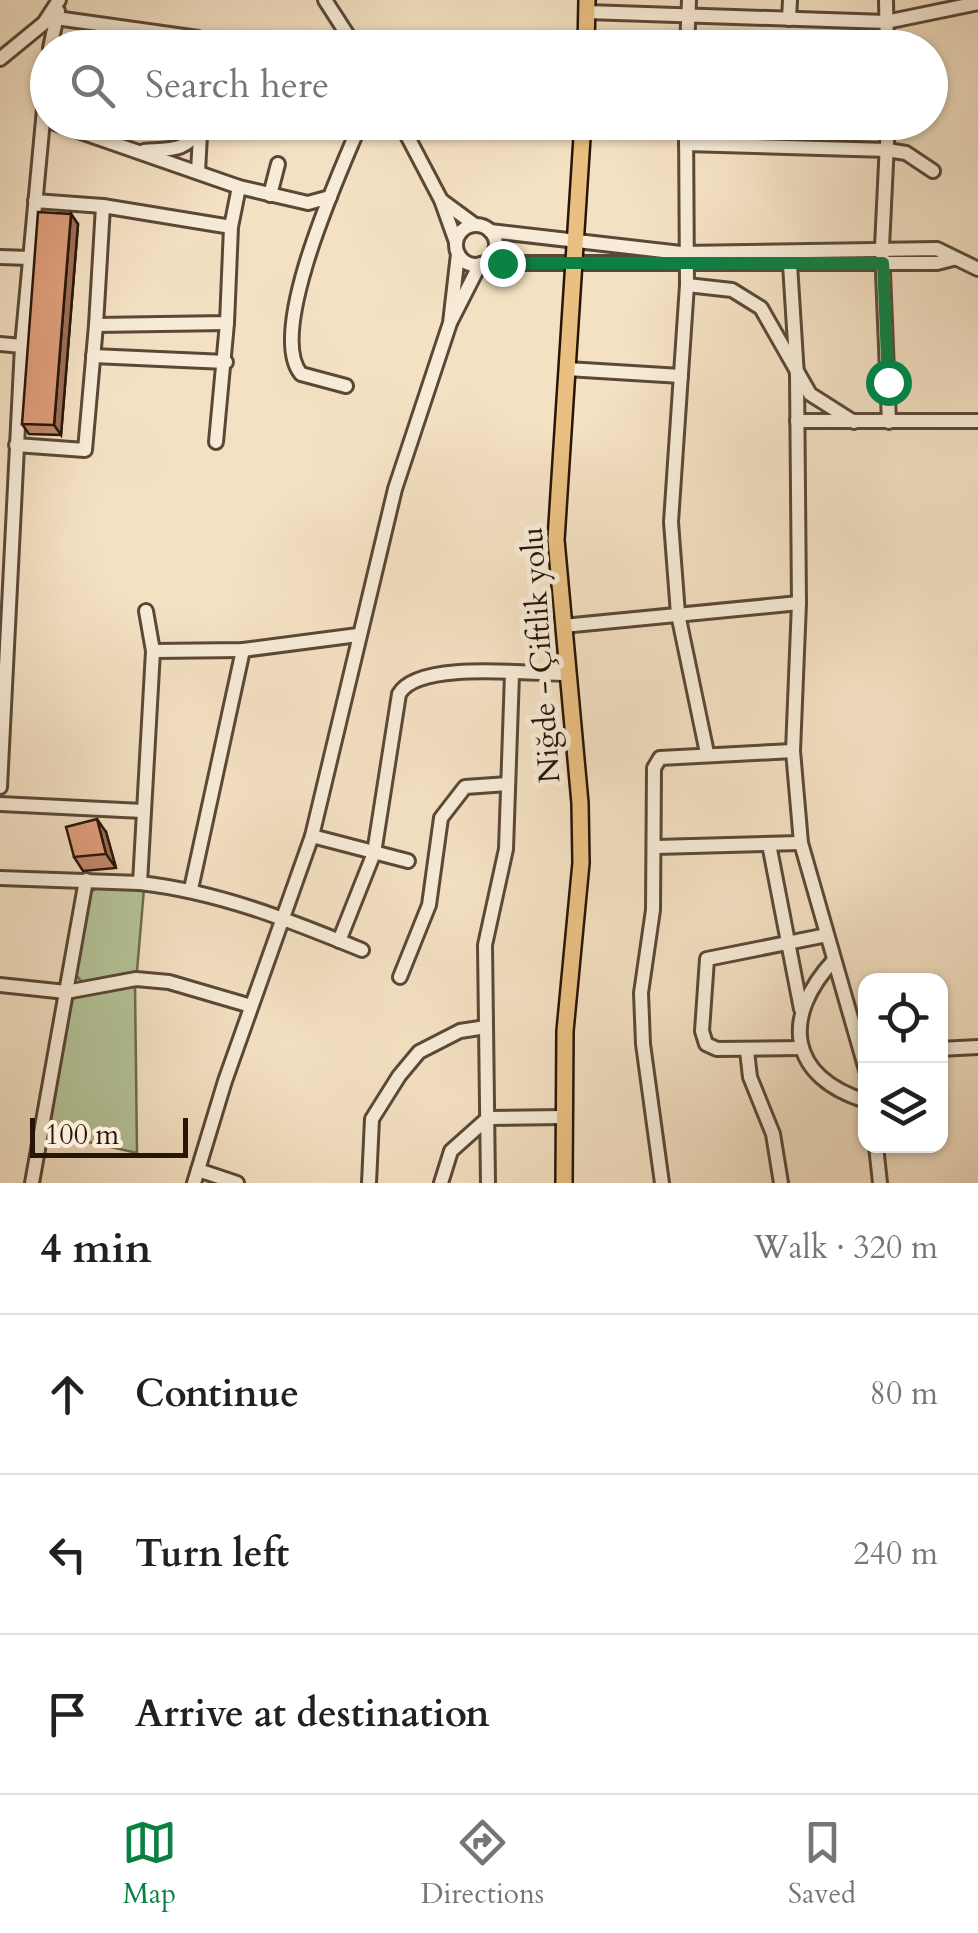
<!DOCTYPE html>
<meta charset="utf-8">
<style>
:root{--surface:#fff;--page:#f2f2f2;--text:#202124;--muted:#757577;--line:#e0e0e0;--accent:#0b8043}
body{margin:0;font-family:Cardo,serif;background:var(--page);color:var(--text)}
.controls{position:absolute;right:30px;bottom:30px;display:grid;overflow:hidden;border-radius:20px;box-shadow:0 2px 8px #0004}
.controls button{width:90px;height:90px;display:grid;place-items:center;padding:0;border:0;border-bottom:2px solid var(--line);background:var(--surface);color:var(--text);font:50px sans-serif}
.scale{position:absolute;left:30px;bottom:25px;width:158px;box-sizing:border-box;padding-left:10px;border:5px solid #271508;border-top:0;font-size:28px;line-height:35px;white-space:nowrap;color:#271508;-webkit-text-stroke:8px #f8ecd8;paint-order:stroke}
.stop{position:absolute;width:30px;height:30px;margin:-22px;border:8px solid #0b8043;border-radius:50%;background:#fff}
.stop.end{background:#0b8043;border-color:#fff;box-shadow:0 2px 10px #0008}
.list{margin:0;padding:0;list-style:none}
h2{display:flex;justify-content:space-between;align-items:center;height:130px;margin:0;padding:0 40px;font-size:42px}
h2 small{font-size:32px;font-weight:400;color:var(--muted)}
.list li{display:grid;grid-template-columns:65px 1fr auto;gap:30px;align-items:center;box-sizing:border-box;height:160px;padding:0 40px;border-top:2px solid var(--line)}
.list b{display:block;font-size:38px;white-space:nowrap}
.list em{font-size:32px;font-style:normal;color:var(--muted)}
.icon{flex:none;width:55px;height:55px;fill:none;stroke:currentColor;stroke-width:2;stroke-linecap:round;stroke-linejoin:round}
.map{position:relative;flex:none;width:978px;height:1183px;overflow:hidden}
.search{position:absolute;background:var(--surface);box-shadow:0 2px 8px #0004;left:30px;right:30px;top:30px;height:110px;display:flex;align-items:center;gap:25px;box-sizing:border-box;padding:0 35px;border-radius:55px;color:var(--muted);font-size:38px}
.sheet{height:610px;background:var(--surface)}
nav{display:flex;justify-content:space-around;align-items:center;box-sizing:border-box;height:140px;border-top:2px solid var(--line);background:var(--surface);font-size:28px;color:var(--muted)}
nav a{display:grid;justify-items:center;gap:5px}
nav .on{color:var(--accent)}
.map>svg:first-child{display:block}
</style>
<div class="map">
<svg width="978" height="1183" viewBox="0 0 978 1183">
<rect width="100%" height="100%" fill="#f4e1c3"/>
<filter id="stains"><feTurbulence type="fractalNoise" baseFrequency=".002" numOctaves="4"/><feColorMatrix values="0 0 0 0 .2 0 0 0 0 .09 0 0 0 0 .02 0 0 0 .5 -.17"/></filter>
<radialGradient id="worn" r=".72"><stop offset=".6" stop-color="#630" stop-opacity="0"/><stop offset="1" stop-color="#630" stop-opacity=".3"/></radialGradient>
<g fill="#b5c499" stroke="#6e6c50" stroke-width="2.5">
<polygon points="96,888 144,889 137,971 82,982 75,974 90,893"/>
<polygon points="135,986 137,1153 48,1133 69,1004 74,997"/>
</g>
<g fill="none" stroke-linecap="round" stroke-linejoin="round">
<g stroke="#5a4837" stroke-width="18">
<g id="minor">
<polyline points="325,0 356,48"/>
<polyline points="886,0 887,48"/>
<polyline points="587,12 886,22 978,3"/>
<polyline points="56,18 198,38 205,48"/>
<polyline points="789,19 790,0"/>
<polyline points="50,48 58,11"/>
<polyline points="687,48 689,0"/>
<polyline points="0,59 44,23 59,0"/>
<polyline points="52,122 239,187 308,203 330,197"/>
<polyline points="400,122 441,200 456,242"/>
<polyline points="686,122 687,285 671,522 678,614 707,753"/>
<polyline points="888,122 882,247 889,422"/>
<polyline points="686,144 887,150 906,153 933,171"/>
<path d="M144,151C169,149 188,152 200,127"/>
<polyline points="198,172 200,135"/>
<polyline points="270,195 278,164"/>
<polyline points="441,200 475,225"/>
<polyline points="35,201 103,206"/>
<circle cx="476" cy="245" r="20"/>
<polyline points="231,227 103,206 96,325 227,323 231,227 239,187"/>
<polyline points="490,231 681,253 937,249 978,269"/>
<polyline points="0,257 30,258"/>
<polyline points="484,263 937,263 953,259"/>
<polyline points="790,264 797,376 799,603 793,751 801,843 866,1070"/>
<polyline points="687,285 732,290 761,308 810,394 854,422"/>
<polyline points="451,321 480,264"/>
<polyline points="0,344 22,346"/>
<polyline points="93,356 226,362"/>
<polyline points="567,369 681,376"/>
<path d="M346,386L301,374C266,332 341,170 361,122"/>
<polyline points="797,421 978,421"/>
<polyline points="216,442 227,323"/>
<polyline points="16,445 85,450 96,325"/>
<polyline points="146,611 153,651 243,650 358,635"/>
<polyline points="563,626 799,603"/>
<polyline points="0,787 22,346 48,66"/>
<polyline points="0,804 143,811"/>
<polyline points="312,836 408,861"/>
<polyline points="769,844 801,1009"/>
<polyline points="656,847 801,843"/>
<polyline points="0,878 140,883 153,651"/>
<path d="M140,883C219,892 289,920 362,950"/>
<polyline points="191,889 243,650"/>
<path d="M339,941L374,853L399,694C418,660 529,674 568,674"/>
<path d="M834,960C781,1017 788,1077 866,1101"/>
<polyline points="400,977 429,905 441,818 465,787 508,784"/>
<polyline points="0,985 66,992 136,979 169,982 251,1006"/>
<polyline points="802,1048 717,1049 706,1044 702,1031 707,959 827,935"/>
<polyline points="940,1049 978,1047"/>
<polyline points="747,1051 750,1077 773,1134 781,1183"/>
<polyline points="876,1146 880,1183"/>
<polyline points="198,1170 237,1183"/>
<polyline points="32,1183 86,880"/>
<polyline points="194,1183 225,1081 312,836 395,489 450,323 458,254"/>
<polyline points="369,1183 372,1119 399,1076 419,1052 460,1031 486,1027"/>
<polyline points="441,1183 451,1151 488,1118 564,1117"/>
<polyline points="488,1183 485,945 506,849 512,674"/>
<polyline points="662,1183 643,1044 641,993 653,910 654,768 660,758 793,751"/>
</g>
</g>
<g stroke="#271508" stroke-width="20">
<g id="major">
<polyline points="586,48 587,0"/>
<polyline points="564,1183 565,1031 581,863 580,803 556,540 583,122"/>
</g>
</g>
<use href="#minor" stroke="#f8ecd8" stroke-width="12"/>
<use href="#major" stroke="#eac082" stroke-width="15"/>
</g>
<g fill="#c1886b" stroke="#271508" stroke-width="2.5">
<polygon points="71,214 78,224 61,435 29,434 22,424"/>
<polygon points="106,832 116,868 83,871 74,857"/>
</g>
<g fill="#9d6f57" stroke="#271508" stroke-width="2.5">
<polygon points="71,214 78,224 61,435 54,425"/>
<polygon points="97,819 106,832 116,868 106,854"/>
</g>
<g fill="#e09e7c" stroke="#271508" stroke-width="2.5">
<polygon points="38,212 71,214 54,425 22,424"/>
<polygon points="97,819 106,854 74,857 66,827"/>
</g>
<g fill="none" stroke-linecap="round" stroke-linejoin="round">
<polyline stroke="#0b8043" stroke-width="12" points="502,263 883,263 888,382"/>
</g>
<g text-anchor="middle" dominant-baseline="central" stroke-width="10" stroke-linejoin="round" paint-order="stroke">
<g font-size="30" fill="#271508" stroke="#f8ecd8">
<text transform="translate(541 655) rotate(-94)">Niğde - Çiftlik yolu</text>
</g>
</g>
<rect width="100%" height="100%" filter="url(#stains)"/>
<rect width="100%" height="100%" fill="url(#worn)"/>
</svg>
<div class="controls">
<button><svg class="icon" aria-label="locate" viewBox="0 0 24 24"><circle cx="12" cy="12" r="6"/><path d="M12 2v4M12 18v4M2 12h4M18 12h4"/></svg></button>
<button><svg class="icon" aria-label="layers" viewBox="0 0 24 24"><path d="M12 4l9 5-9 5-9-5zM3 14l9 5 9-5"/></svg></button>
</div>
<div class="scale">100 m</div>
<div class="stop" style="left:888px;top:382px"></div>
<div class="stop end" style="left:502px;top:263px"></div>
<div class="search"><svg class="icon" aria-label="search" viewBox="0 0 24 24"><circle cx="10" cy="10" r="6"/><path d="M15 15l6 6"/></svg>Search here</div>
</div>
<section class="sheet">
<h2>4 min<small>Walk · 320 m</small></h2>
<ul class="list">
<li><svg class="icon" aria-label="ahead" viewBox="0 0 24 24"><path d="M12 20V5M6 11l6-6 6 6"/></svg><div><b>Continue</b></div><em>80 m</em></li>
<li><svg class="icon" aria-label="left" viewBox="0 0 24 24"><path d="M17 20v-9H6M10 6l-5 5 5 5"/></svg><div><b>Turn left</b></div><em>240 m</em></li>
<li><svg class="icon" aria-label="arrive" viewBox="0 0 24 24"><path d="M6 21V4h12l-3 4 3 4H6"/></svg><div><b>Arrive at destination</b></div></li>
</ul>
</section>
<nav>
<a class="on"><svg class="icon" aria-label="map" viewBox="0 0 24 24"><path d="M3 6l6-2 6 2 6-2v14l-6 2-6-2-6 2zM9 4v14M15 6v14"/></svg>Map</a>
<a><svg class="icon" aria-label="directions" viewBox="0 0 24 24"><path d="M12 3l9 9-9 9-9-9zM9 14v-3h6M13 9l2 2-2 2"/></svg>Directions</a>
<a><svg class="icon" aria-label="saved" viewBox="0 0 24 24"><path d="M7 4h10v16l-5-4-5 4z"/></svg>Saved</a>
</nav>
